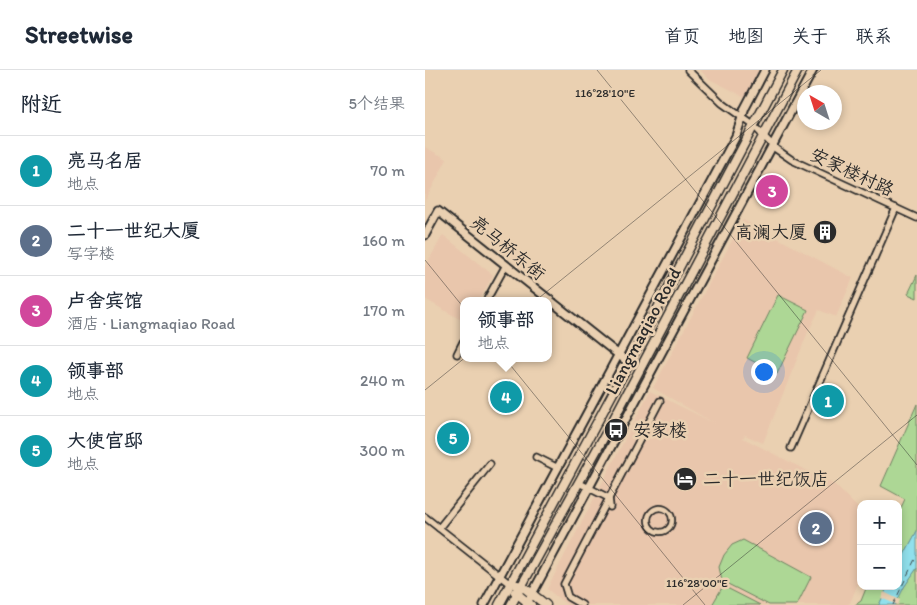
<!DOCTYPE html>
<html lang="zh">
<meta charset="utf-8">
<style>
:root{--surface:#fff;--page:#f6f6f7;--text:#1f2937;--muted:#747a83;--line:#e0e1e3;--accent:#0f766e}
body{margin:0;font-family:Itim,"LXGW WenKai TC",sans-serif;background:var(--page);color:var(--text)}
.controls{position:absolute;right:15px;bottom:15px;display:grid;overflow:hidden;border-radius:10px;box-shadow:0 2px 8px #0003}
.controls button{width:45px;height:45px;display:grid;place-items:center;padding:0;border:0;border-bottom:1px solid var(--line);background:var(--surface);color:var(--text);font:25px sans-serif}
.compass{position:absolute;left:372px;top:15px;width:45px;height:45px;border-radius:50%;background:var(--surface);box-shadow:0 2px 8px #0003;rotate:321deg}
.you{position:absolute;left:338px;top:301px;width:18px;height:18px;margin:-12px;border:4px solid #fff;border-radius:50%;background:#1a73e8;box-shadow:0 0 0 8px #1a73e833}
.badge{display:grid;place-items:center;width:32px;height:32px;border-radius:50%;background:var(--accent);color:#fff;font-size:16px;font-weight:700}
.pin{position:absolute;translate:-50% -50%;border:2px solid #fff;box-shadow:0 1px 5px #0006}
.popup{position:absolute;left:35px;top:227px;width:92px;height:65px;box-sizing:border-box;display:grid;place-content:center;border-radius:10px;background:var(--surface);filter:drop-shadow(0 1px 4px #0005);font-size:16px;white-space:nowrap;color:var(--muted)}
.popup b{font-size:19px;color:var(--text)}
.popup::after{content:'';position:absolute;left:50%;top:100%;margin-left:-10px;border:10px solid transparent;border-top-color:var(--surface)}
.list{margin:0;padding:0;list-style:none}
h2{display:flex;justify-content:space-between;align-items:center;height:65px;margin:0;padding:0 20px;font-size:21px}
h2 small{font-size:16px;font-weight:400;color:var(--muted)}
.list li{display:grid;grid-template-columns:32px 1fr auto;gap:15px;align-items:center;box-sizing:border-box;height:70px;padding:0 20px;border-top:1px solid var(--line)}
.list b{display:block;font-size:19px;white-space:nowrap}
.list p{margin:0;font-size:16px;white-space:nowrap;color:var(--muted)}
.list em{font-size:16px;font-style:normal;color:var(--muted)}
.map{position:relative;flex:none;width:492px;height:535px;overflow:hidden}
header{display:flex;align-items:center;gap:30px;box-sizing:border-box;height:70px;padding:0 25px;background:var(--surface);border-bottom:1px solid var(--line)}
header strong{font-size:24px}
nav{display:flex;gap:28px;margin-inline-start:auto;font-size:18px}
main{display:flex}
aside{flex:1;background:var(--surface)}
.map>svg:first-child{display:block}
</style>
<header>
<strong>Streetwise</strong>
<nav><a>首页</a><a>地图</a><a>关于</a><a>联系</a></nav>
</header>
<main>
<aside>
<h2>附近<small>5个结果</small></h2>
<ul class="list">
<li><span class="badge" style="background:#0f9aa8">1</span><div><b>亮马名居</b><p>地点</p></div><em>70 m</em></li>
<li><span class="badge" style="background:#5c6f8a">2</span><div><b>二十一世纪大厦</b><p>写字楼</p></div><em>160 m</em></li>
<li><span class="badge" style="background:#d1479c">3</span><div><b>卢舍宾馆</b><p>酒店 · Liangmaqiao Road</p></div><em>170 m</em></li>
<li><span class="badge" style="background:#0f9aa8">4</span><div><b>领事部</b><p>地点</p></div><em>240 m</em></li>
<li><span class="badge" style="background:#0f9aa8">5</span><div><b>大使官邸</b><p>地点</p></div><em>300 m</em></li>
</ul>
</aside>
<div class="map">
<svg width="492" height="535" viewBox="0 0 492 535">
<rect width="100%" height="100%" fill="#ead0b1"/>
<filter id="ink" filterUnits="userSpaceOnUse"><feTurbulence type="fractalNoise" baseFrequency=".02" numOctaves="2"/><feDisplacementMap in="SourceGraphic" scale="10" xChannelSelector="R" yChannelSelector="G"/><feConvolveMatrix kernelMatrix="1 2 1 2 8 2 1 2 1" color-interpolation-filters="sRGB"/></filter>
<g filter="url(#ink)">
<g fill="#e9c6ac">
<polygon points="275,0 335,0 320,27 284,9"/>
<polygon points="0,77 22,89 0,131"/>
<polygon points="318,150 428,208 411,247 394,240 383,262 338,373 320,365 318,368 410,415 436,441 436,506 425,533 422,535 142,535 122,519 225,321 289,353 228,318"/>
<polygon points="18,165 68,205 54,231 38,231 38,251 0,229 0,197"/>
</g>
<g fill="#add795" stroke="#6c8160">
<polygon points="492,205 492,228 483,224"/>
<polygon points="353,225 383,240 352,304 322,288"/>
<polygon points="492,334 492,461 473,496 473,444 480,429 456,416"/>
<polygon points="318,470 386,507 372,535 344,535 297,511 294,497 299,485 307,475"/>
<polygon points="492,498 492,535 470,535 479,517"/>
<polygon points="298,516 335,535 287,535"/>
<polygon points="442,516 463,516 454,535 430,535 436,531"/>
</g>
<polygon fill="#90e0ec" stroke="#68989f" points="492,461 492,498 479,517 470,535 454,535 463,516 473,516 473,496"/>
<polygon fill="#ead0b1" points="459,522 475,530 473,535 456,528"/>
<g fill="none" stroke-linecap="round" stroke-linejoin="round">
<polyline stroke="#3a4648" stroke-width="1" stroke-dasharray="6 5" stroke-linecap="butt" points="468,535 492,485"/>
<g stroke="#2b2b2b" stroke-width="8">
<circle id="pedestrian" cx="235" cy="450" r="12"/>
</g>
<g stroke="#2b2b2b" stroke-width="9">
<g id="minor">
<polyline points="263,0 297,33 328,55 351,79 367,90 492,148"/>
<polyline points="61,231 81,195"/>
<polyline points="32,284 38,272"/>
<polyline points="366,378 471,138"/>
<polyline points="111,387 133,398"/>
<polyline points="154,413 184,428 185,437"/>
<polyline points="0,447 85,514"/>
<polyline points="14,458 65,394"/>
<polyline points="157,535 143,527 139,514 235,331"/>
</g>
</g>
<g stroke="#2b2b2b" stroke-width="11">
<g id="tertiary">
<polyline points="0,165 13,141 204,293"/>
<polyline points="59,535 311,66 320,38 340,0"/>
<polyline points="101,535 388,0"/>
</g>
</g>
<g stroke="#2b2b2b" stroke-width="11">
<g id="secondary">
<polyline points="92,515 97,516 121,535"/>
<polyline points="90,522 106,535"/>
<polyline points="74,535 204,293 358,0"/>
<polyline points="86,535 185,356 373,0"/>
</g>
</g>
<use href="#pedestrian" stroke="#ead0b1" stroke-width="4.5"/>
<use href="#minor" stroke="#ead0b1" stroke-width="5.5"/>
<use href="#tertiary" stroke="#ead0b1" stroke-width="7"/>
<use href="#secondary" stroke="#ead0b1" stroke-width="8"/>
</g>
</g>
<path fill="none" stroke="#2b2b2b" stroke-width="1" stroke-opacity="0.45" d="M172,0L492,395M0,190L280,535M0,320L396,0M258,535L492,345"/>
<defs>
<g id="building-disc" transform="scale(1.25)"><circle r="9.5" fill="#2b2b2b" stroke="#ead0b1"/><path d="M-4-6H4V6H1V3H-1V6H-4ZM-2.5-4.3h1.7v1.8h-1.7ZM.8-4.3h1.7v1.8H.8ZM-2.5-1h1.7V.8h-1.7ZM.8-1h1.7V.8H.8Z" fill="#fff"/></g>
<g id="bus-disc" transform="scale(1.25)"><circle r="9.5" fill="#2b2b2b" stroke="#ead0b1"/><path d="M-5-6H5V4H4V6H2V4H-2V6H-4V4H-5ZM-3.5-4V0h7V-4ZM-3.5 1.2v1.5H-2V1.2ZM2 1.2v1.5H3.5V1.2Z" fill="#fff"/></g>
<g id="hotel-disc" transform="scale(1.25)"><circle r="9.5" fill="#2b2b2b" stroke="#ead0b1"/><path d="M-6-4.5h1.5V1H6V5H4.5V3h-9V5H-6ZM-4 0a1.8 1.8 0 1 1 3.6 0ZM.5 0V-2.5h3Q6-2.5 6 0Z" fill="#fff"/></g>
</defs>
<g fill-rule="evenodd">
<use href="#building-disc" x="400" y="162"/>
<use href="#bus-disc" x="191" y="360"/>
<use href="#hotel-disc" x="260" y="409"/>
</g>
<g text-anchor="middle" dominant-baseline="central" stroke-width="5" stroke-linejoin="round" paint-order="stroke">
<g font-size="18" fill="#2b2b2b" stroke="#ead0b1">
<text transform="translate(427 102) rotate(25)">安家楼村路</text>
<text transform="translate(83 178) rotate(39)">亮马桥东街</text>
<text transform="translate(218 261) rotate(-62)">Liangmaqiao Road</text>
</g>
<g font-size="18" fill="#2b2b2b" stroke="#ead0b1" text-anchor="start">
<text x="382" y="162" text-anchor="end">高澜大厦</text>
<text x="208" y="360">安家楼</text>
<text x="278" y="409">二十一世纪饭店</text>
</g>
</g>
<g font-size="12" text-anchor="middle" fill="#2b2b2b" stroke="#ead0b1" stroke-width="5" stroke-linejoin="round" paint-order="stroke">
<text x="180" y="27">116°28'10"E</text>
<text x="272" y="517">116°28'00"E</text>
</g>
</svg>
<div class="controls">
<button>+</button>
<button>−</button>
</div>
<svg class="compass" viewBox="-18 -18 36 36"><path d="M0-13l5 13h-10z" fill="#e53935"/><path d="M0 13l5-13h-10z" fill="#747a83"/></svg>
<div class="you"></div>
<div class="pin badge" style="left:403px;top:331px;background:#0f9aa8">1</div>
<div class="pin badge" style="left:391px;top:458px;background:#5c6f8a">2</div>
<div class="pin badge" style="left:347px;top:121px;background:#d1479c">3</div>
<div class="pin badge" style="left:81px;top:327px;background:#0f9aa8">4</div>
<div class="popup"><b>领事部</b>地点</div>
<div class="pin badge" style="left:28px;top:368px;background:#0f9aa8">5</div>
</div>
</main>
